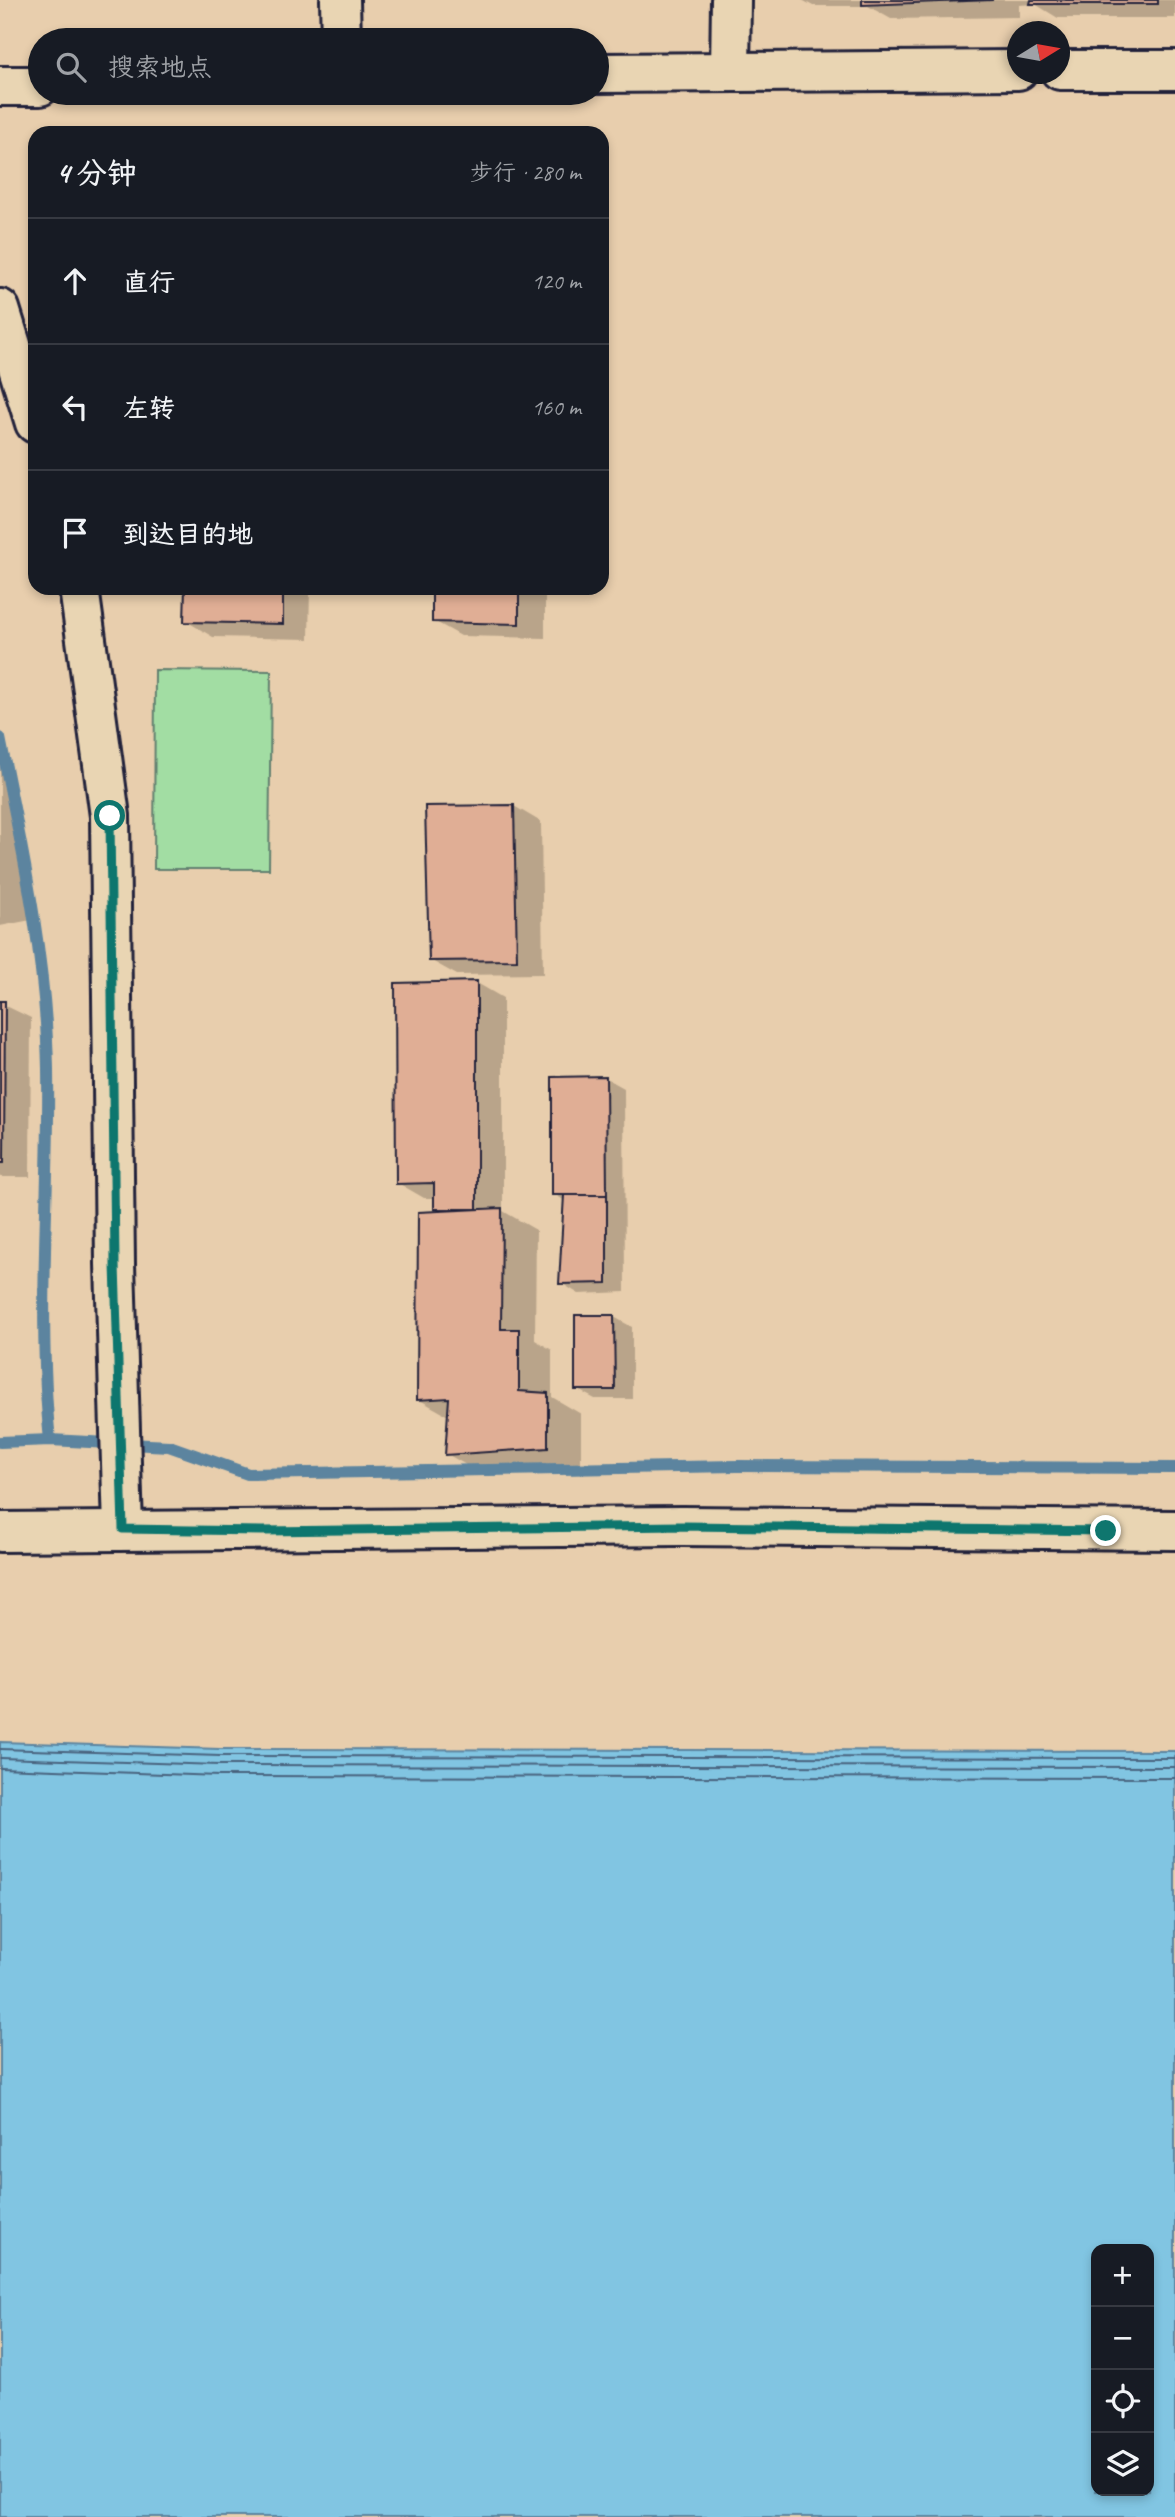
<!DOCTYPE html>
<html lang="zh">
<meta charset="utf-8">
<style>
:root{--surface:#171b24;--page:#20242c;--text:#f1f3f6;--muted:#9ea1a6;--line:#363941}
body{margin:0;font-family:Caveat,"LXGW WenKai TC",sans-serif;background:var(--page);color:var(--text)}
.controls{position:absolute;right:21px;bottom:21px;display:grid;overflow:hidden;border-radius:14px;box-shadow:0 4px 10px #0003}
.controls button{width:63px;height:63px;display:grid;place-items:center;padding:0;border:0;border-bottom:2px solid var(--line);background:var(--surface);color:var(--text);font:35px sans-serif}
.compass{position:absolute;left:1007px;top:21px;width:63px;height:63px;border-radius:50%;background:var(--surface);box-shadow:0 4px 10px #0003;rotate:79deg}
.stop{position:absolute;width:21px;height:21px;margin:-16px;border:5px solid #0f766e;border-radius:50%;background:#fff}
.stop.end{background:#0f766e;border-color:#fff;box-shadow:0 2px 7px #0008}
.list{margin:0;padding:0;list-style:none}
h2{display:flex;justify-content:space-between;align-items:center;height:91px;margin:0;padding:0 28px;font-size:30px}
h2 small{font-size:23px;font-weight:400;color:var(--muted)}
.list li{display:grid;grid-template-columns:46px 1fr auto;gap:21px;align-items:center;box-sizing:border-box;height:126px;padding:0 28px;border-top:2px solid var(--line)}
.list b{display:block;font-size:26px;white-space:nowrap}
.list em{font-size:23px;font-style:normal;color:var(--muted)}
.icon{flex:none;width:38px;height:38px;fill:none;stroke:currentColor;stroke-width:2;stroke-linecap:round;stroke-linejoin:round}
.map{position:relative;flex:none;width:1175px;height:2517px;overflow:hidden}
.search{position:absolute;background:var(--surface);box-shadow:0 4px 10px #0003;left:28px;top:28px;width:581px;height:77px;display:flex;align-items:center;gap:18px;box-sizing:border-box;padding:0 24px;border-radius:38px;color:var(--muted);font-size:26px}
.panel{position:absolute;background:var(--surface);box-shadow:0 4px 10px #0003;left:28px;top:126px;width:581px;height:469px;border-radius:21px}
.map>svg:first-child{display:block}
</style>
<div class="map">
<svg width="1175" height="2517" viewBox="0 0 1175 2517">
<rect width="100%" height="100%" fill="#e8cead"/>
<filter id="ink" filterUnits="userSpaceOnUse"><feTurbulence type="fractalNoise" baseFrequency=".0143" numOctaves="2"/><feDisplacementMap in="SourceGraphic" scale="14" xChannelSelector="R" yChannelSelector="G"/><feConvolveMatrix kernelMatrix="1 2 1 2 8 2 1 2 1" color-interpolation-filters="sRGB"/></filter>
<g filter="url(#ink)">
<polygon fill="#a2dda3" stroke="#62806f" stroke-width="2" points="155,670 271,671 269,869 154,869"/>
<path fill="#81c5e2" stroke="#5b849f" stroke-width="2" fill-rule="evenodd" d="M0,1742L220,1749L1175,1751V2517H0ZM1096,2249H1149V2491H1096Z"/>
<g fill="#0003">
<polygon points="802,0 1175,0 1175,18 1058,18 1035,4 1019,5 1019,17 891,19 868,6 813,6"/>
<polygon points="187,588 310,588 309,639 213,637 186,621"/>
<polygon points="434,588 545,588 545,638 461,636 434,621"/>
<polygon points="0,741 31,920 0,926"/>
<polygon points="514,806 541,822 543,974 457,975 430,960"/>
<polygon points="477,983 503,998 503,1211 536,1230 535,1340 552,1350 552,1397 581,1414 581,1467 480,1473 447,1454 450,1417 418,1399 443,1213 435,1208 435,1198 424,1198 398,1183"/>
<polygon points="0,1003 31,1018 30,1177 0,1177"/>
<polygon points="606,1078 624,1088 625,1292 579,1294 561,1283 565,1201 554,1194"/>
<polygon points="614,1317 632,1327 632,1399 595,1399 576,1389"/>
</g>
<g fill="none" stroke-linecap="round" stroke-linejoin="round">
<g stroke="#48637e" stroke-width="2">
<polyline points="0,1749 220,1756 1175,1758"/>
<polyline points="0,1758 219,1765 1175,1767"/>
<polyline points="0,1768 219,1776 1175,1778"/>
</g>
<g stroke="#5b849f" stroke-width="12">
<path d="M0,738C22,848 46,957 48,1069C50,1192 37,1318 50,1440"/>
<polyline points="0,1442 50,1440 169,1446 248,1474 738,1466 1175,1468"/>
</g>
</g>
<g fill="#e0ae95" stroke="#22223b" stroke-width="2">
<polygon points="862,0 993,0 862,5"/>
<polygon points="1031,0 1158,0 1158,4 1030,4"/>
<polygon points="185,588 283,588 283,624 184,622"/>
<polygon points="432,588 519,588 519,624 432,622"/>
<polygon points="514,805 517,960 429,961 425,806"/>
<polygon points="477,981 477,1209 434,1209 434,1183 396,1184 395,983"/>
<polygon points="0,1001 5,1001 4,1163 0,1163"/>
<polygon points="606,1076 607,1195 552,1195 552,1077"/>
<polygon points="564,1195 607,1195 607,1283 559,1284"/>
<polygon points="502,1208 501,1329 519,1329 519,1391 548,1393 548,1448 445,1455 449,1398 417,1400 418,1212"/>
<polygon points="575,1315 614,1315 615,1390 575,1390"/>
</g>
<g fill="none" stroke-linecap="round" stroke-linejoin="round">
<g stroke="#22223b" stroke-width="44">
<g id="minor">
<polyline points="340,0 341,40"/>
<polyline points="1060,70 1175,70"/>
<polyline points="730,72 731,0"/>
<polyline points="597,73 1018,70"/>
<polyline points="0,86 40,86"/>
<polyline points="0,309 35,423"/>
<polyline points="79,588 110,816 115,1264 123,1529"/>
<polyline points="0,1532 682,1526 1175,1530"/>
</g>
</g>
<use href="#minor" stroke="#e9d5b3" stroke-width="38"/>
</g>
</g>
<g fill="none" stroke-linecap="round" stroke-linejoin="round" filter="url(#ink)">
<polyline stroke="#0f766e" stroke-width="9" points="110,816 115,1264 123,1529 262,1531 682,1526 1106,1531"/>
</g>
</svg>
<div class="controls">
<button>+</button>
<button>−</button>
<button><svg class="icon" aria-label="locate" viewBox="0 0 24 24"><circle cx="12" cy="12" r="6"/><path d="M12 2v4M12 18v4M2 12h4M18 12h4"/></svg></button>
<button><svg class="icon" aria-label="layers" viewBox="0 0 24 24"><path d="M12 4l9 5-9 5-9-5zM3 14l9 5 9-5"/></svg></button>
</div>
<svg class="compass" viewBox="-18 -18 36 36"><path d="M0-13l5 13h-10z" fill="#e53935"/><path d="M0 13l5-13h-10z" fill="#9ea1a6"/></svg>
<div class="stop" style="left:110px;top:816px"></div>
<div class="stop end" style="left:1106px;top:1531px"></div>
<div class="search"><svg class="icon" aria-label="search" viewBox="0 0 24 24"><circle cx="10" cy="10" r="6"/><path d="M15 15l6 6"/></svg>搜索地点</div>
<section class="panel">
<h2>4 分钟<small>步行 · 280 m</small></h2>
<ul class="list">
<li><svg class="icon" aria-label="ahead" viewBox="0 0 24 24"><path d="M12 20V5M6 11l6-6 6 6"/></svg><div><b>直行</b></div><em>120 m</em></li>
<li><svg class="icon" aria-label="left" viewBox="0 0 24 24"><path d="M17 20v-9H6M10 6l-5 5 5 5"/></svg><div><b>左转</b></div><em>160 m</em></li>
<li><svg class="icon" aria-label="arrive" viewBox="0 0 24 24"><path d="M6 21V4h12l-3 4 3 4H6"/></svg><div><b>到达目的地</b></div></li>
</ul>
</section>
</div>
